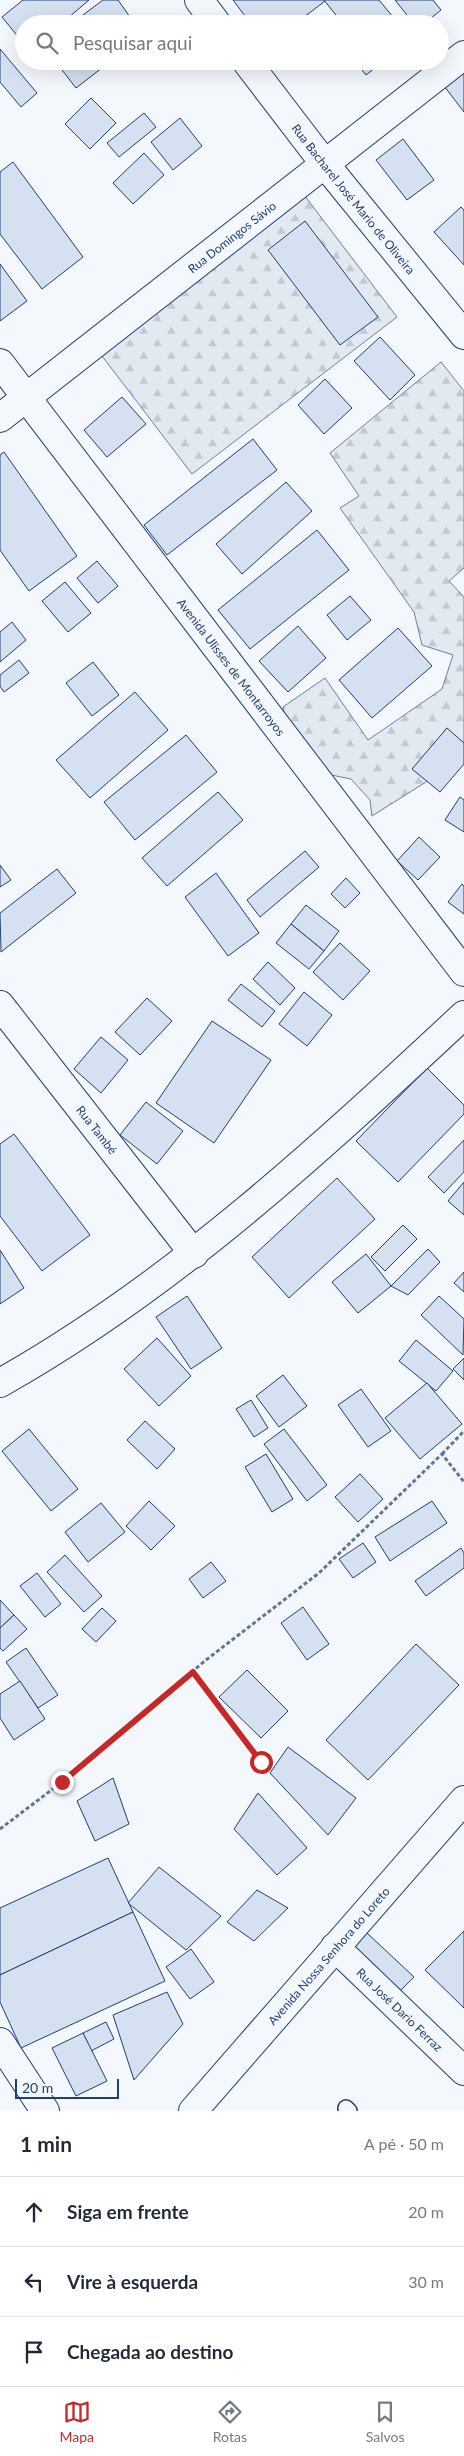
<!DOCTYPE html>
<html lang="pt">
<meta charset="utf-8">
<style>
:root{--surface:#fff;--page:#f6f6f7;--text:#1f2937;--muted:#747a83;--line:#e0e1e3;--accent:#c62828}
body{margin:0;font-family:Lato,sans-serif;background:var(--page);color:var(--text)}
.scale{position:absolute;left:15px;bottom:12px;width:104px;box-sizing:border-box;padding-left:5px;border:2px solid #1d3f73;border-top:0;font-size:14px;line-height:18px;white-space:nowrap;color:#1d3f73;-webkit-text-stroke:4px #f4f7fb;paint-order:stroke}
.stop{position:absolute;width:15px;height:15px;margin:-11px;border:4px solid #c62828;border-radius:50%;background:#fff}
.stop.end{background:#c62828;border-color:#fff;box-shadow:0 1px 5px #0008}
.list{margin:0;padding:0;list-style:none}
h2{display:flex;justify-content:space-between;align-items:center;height:65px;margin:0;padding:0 20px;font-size:21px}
h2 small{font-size:16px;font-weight:400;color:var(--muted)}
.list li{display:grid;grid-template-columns:32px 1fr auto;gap:15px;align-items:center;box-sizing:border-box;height:70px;padding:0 20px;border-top:1px solid var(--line)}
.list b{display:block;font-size:19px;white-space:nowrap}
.list em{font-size:16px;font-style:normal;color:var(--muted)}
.icon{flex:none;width:28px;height:28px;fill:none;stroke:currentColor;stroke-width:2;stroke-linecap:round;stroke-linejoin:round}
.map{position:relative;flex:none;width:464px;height:2111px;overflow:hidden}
.search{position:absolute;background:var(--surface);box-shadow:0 5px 20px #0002;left:15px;right:15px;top:15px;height:55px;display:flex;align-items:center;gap:12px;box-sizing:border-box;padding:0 18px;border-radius:28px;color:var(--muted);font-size:19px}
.sheet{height:275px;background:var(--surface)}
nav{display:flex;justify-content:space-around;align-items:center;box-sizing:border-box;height:70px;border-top:1px solid var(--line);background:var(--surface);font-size:14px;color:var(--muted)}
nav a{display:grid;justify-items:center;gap:2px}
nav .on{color:var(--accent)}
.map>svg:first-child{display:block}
</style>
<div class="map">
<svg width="464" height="2111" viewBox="0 0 464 2111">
<defs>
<pattern id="forest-firs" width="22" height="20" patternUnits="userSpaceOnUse" patternTransform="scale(1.25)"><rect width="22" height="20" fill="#e3e9f0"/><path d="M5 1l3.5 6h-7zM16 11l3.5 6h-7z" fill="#c2c9d1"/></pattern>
</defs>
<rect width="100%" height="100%" fill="#f4f7fb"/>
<g fill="url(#forest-firs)" stroke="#687fa3">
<polygon points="304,195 397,317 192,474 99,352"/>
<polygon points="441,362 464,391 464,568 449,581 464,597 464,758 372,816 370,800 351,779 292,767 283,707 325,678 368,740 442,689 453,655 422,645 414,612 340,508 359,496 330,453"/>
</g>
<g fill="#d5e0f0" stroke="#1d3f73">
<polygon points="23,0 89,0 61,24 24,24 24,44 2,17"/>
<polygon points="103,0 118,0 135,24 71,24"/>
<polygon points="233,0 324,0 325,1 295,24 251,24"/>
<polygon points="324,0 379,0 393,17 384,24 343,24"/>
<polygon points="395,0 433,0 441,10 424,24 414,24"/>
<polygon points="0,49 37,93 21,107 0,82"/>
<polygon points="55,61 111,61 76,88"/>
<polygon points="355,61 384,61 366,75"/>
<polygon points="464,63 464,112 441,82"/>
<polygon points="91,98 116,123 90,149 65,124"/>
<polygon points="144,113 156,127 119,157 107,143"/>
<polygon points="180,118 202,146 173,170 151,142"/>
<polygon points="403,139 434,180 407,200 376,160"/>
<polygon points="144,153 164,175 133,204 113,183"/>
<polygon points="13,162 83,257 42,289 0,234 0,172"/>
<polygon points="461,207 464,210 464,265 434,232"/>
<polygon points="305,221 378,317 340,345 268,250"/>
<polygon points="0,264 27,301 0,321"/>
<polygon points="380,337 415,375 390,400 354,361"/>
<polygon points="325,379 352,408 324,434 298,405"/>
<polygon points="122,397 146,424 107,457 84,430"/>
<polygon points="253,439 277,470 167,555 144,525"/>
<polygon points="4,452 77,556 29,591 0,550 0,455"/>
<polygon points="286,482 312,511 242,574 216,544"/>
<polygon points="317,530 349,570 250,649 218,610"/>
<polygon points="97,561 118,586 98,603 77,578"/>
<polygon points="65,582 91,613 68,632 42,601"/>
<polygon points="350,596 371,620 347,640 327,615"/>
<polygon points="12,622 26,640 0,662 0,632"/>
<polygon points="298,626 326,658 288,692 259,661"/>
<polygon points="398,628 432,666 372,718 339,680"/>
<polygon points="19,660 29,673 4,692 0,686 0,675"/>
<polygon points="93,662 119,695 92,716 66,683"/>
<polygon points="135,692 168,730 90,798 56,760"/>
<polygon points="447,728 464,743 464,764 440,792 412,769"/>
<polygon points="186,735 217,772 135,840 104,802"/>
<polygon points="218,792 243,820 167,886 142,858"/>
<polygon points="460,797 464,800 464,832 445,820"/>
<polygon points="419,837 440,857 418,880 397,861"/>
<polygon points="305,851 319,867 260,917 247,900"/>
<polygon points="0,865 11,880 0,887"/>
<polygon points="57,869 76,893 1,952 0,913"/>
<polygon points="216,873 259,933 228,956 185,897"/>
<polygon points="346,878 360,893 345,908 331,894"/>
<polygon points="462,884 464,886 464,914 448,902"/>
<polygon points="306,905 339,931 324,951 291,924"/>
<polygon points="291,924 324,951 309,969 276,943"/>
<polygon points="340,943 370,971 343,1000 313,972"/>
<polygon points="268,962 295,988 280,1005 253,979"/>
<polygon points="241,984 275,1011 262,1027 228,1000"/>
<polygon points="304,992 332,1015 307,1046 279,1024"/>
<polygon points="147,998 172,1021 140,1055 115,1032"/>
<polygon points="212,1021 271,1060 214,1143 156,1103"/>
<polygon points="101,1037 128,1060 101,1093 74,1069"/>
<polygon points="427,1068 464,1105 464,1114 398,1182 356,1141"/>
<polygon points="146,1102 183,1131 157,1164 120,1135"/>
<polygon points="14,1134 90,1235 42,1271 0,1216 0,1144"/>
<polygon points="464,1140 464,1172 444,1193 428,1177"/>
<polygon points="337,1178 375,1219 289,1298 252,1257"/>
<polygon points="464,1182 464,1215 448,1201"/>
<polygon points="403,1225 417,1239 385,1271 371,1257"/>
<polygon points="428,1249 440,1262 408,1295 391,1286"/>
<polygon points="0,1250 24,1288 0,1304"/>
<polygon points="366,1254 391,1286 358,1313 332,1282"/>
<polygon points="464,1272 464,1292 454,1283"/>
<polygon points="187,1296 222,1348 191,1369 156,1317"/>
<polygon points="439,1296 464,1319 463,1355 421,1315"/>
<polygon points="157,1338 191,1376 159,1406 124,1369"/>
<polygon points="416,1340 453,1371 436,1391 399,1361"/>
<polygon points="464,1358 464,1380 453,1369"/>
<polygon points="283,1375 307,1406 279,1427 256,1396"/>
<polygon points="427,1383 462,1424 420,1459 385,1418"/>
<polygon points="361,1389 391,1431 368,1447 338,1405"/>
<polygon points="251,1400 268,1428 254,1437 236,1409"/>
<polygon points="145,1421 175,1449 157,1469 127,1440"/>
<polygon points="29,1429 78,1489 51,1511 2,1451"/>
<polygon points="284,1429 327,1485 307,1501 264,1444"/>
<polygon points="266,1454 293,1499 272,1512 245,1467"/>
<polygon points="360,1474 383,1499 358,1522 335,1497"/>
<polygon points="149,1501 175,1526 151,1550 126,1526"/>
<polygon points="432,1501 447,1523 390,1561 375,1537"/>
<polygon points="101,1503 125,1532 88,1562 65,1532"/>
<polygon points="363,1543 376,1562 353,1578 339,1559"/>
<polygon points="461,1548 464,1553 464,1568 426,1596 415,1581"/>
<polygon points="65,1555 102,1596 84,1612 47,1572"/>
<polygon points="211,1562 226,1581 203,1598 189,1579"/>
<polygon points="37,1573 61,1604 45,1617 20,1586"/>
<polygon points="0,1600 14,1615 0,1628"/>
<polygon points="303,1607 329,1644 307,1660 281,1623"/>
<polygon points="102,1608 116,1621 96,1642 82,1629"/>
<polygon points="14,1615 27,1629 3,1651 0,1648 0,1628"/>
<polygon points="416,1644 459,1685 368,1780 326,1740"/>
<polygon points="26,1648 58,1695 38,1708 6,1662"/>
<polygon points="247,1670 288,1711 261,1738 219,1697"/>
<polygon points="20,1681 45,1719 14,1740 0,1718 0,1694"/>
<polygon points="288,1747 356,1798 328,1835 270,1773"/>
<polygon points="113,1778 129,1824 95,1841 77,1801"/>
<polygon points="258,1793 307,1848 277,1875 234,1829"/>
<polygon points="108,1858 133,1912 0,1975 0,1908"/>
<polygon points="159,1867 221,1916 186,1950 128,1903"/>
<polygon points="257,1890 288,1908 254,1941 227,1922"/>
<polygon points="133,1912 165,1981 21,2048 0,2002 0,1975"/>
<polygon points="464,1931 464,2008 425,1970"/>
<polygon points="367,1933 414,1977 397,1994 350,1951"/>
<polygon points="191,1949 214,1982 190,1999 166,1967"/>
<polygon points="167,1992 183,2024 134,2080 113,2015"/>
<polygon points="106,2022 114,2039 91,2051 83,2033"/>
<polygon points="83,2033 107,2081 76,2096 52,2048"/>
</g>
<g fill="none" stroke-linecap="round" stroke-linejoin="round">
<g stroke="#1d3f73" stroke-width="18">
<polyline id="lane" points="346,2108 349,2111"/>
</g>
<g stroke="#1d3f73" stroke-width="30">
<g id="street">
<polyline points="199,0 217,24"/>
<path id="s1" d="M246,61L324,163L464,335"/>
<path id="s2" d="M0,363L464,972"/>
<path id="s3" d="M0,418L464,55"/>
<path id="s4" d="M0,1005L194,1254"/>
<path d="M0,1383C174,1285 319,1150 464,1015"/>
<path id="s5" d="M335,1947L464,2071"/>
<polyline points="0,2042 45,2111"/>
</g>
</g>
<g stroke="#1d3f73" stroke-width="30">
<g id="secondary">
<path id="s6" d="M193,2111L464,1800"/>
</g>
</g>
<g stroke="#5e769c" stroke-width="3" stroke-dasharray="4 2.5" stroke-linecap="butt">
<polyline points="442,1454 464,1431"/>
<polyline points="193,1672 261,1762"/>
<polyline points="0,1829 62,1782 206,1660 319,1573 442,1454 464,1482"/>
</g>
<use href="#lane" stroke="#f4f7fb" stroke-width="15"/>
<use href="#street" stroke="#f4f7fb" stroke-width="28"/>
<use href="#secondary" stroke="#f4f7fb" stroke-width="28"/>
</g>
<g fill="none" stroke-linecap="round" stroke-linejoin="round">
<polyline stroke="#c62828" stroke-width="6" points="62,1782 193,1672 261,1762"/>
</g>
<g text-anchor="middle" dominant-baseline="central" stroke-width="4" stroke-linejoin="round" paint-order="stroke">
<g font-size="12" fill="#1d3f73" stroke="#f4f7fb">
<text stroke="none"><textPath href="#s1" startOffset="175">Rua Bacharel José Mario de Oliveira</textPath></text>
<text stroke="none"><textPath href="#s3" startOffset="294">Rua Domingos Sávio</textPath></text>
<text stroke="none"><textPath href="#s2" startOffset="382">Avenida Ulisses de Montarroyos</textPath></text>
<text stroke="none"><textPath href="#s4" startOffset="158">Rua També</textPath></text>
<text stroke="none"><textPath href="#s6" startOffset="206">Avenida Nossa Senhora do Loreto</textPath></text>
<text stroke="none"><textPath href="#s5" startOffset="90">Rua José Dario Ferraz</textPath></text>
</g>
</g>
</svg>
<div class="scale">20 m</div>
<div class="stop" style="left:261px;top:1762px"></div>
<div class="stop end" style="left:62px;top:1782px"></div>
<div class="search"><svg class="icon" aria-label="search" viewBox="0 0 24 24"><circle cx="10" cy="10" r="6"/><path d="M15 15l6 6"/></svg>Pesquisar aqui</div>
</div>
<section class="sheet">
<h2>1 min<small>A pé · 50 m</small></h2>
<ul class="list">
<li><svg class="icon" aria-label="ahead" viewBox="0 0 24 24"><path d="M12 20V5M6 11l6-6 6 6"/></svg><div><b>Siga em frente</b></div><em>20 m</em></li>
<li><svg class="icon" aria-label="left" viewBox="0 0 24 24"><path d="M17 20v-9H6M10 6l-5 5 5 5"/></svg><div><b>Vire à esquerda</b></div><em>30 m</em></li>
<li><svg class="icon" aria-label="arrive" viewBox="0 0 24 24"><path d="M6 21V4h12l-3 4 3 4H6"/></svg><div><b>Chegada ao destino</b></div></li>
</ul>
</section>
<nav>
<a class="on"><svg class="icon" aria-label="map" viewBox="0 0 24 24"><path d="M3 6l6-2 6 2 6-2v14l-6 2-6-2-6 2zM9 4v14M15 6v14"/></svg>Mapa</a>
<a><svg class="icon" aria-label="directions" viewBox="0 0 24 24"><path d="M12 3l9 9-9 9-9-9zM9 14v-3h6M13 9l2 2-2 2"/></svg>Rotas</a>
<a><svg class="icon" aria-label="saved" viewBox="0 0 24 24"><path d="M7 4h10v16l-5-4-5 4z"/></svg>Salvos</a>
</nav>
